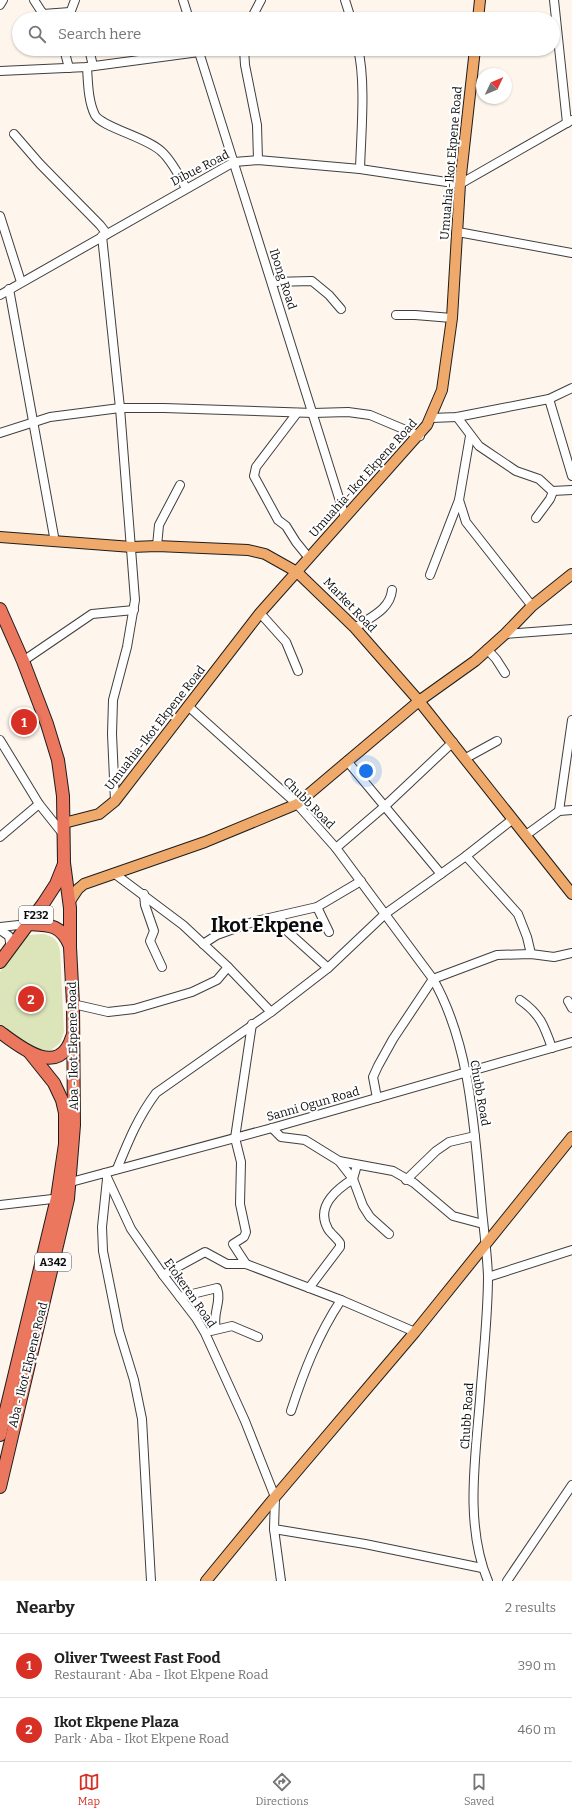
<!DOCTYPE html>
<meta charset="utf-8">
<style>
:root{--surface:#fff;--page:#f6f6f6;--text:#222;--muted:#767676;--line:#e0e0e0;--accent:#d93025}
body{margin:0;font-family:Bitter,serif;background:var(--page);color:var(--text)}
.compass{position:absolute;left:476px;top:68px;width:36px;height:36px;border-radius:50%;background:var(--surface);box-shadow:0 1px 3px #0004;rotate:46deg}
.you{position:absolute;left:366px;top:771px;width:14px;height:14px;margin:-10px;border:3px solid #fff;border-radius:50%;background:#1a73e8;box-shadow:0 0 0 6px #1a73e833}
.badge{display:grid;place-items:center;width:26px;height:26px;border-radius:50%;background:var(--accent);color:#fff;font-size:13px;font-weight:700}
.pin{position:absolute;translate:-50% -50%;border:2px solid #fff;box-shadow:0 1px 4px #0006}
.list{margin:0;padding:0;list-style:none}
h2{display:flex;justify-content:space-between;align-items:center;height:52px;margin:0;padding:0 16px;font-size:17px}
h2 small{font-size:13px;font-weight:400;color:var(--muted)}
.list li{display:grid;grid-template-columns:26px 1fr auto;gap:12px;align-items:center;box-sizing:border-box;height:64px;padding:0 16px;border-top:1px solid var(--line)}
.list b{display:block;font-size:15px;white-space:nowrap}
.list p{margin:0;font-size:13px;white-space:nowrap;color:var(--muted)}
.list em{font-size:13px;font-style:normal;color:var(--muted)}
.icon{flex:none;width:22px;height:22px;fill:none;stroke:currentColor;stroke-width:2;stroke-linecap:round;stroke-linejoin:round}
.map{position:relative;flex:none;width:572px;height:1581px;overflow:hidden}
.search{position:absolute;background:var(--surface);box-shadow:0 1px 3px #0004;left:12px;right:12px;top:12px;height:44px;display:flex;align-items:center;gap:10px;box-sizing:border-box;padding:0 14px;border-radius:22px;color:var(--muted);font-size:15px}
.sheet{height:180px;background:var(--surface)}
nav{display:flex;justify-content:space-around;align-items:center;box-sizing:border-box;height:56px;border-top:1px solid var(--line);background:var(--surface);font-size:11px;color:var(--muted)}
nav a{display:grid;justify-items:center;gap:2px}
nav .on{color:var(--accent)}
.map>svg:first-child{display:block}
</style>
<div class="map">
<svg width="572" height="1581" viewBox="0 0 572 1581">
<rect width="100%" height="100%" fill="#fef5ec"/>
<path fill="#dce5b9" d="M43,934C54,937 57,939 60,951L64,1032L60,1043L51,1050H37L0,1026V972L23,940L29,935Z"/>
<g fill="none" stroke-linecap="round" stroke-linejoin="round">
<g stroke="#3f3f3f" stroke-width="10">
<g id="minor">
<polyline points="34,0 43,14 70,12 74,19"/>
<polyline points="183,0 189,19"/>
<polyline points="345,0 351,19"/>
<polyline points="554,0 567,123"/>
<polyline points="0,5 3,0"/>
<polyline points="69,16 75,0"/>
<polyline points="251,19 261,0"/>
<polyline points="64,49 69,68"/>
<polyline points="89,49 93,66"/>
<polyline points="198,49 345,517"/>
<polyline points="244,49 245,65 257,125 258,160"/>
<path d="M358,49C366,81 361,135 360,169"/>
<path d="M87,67C88,82 88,101 95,115C101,127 149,138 162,152C172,161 179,176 186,188"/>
<polyline points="0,71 87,67 199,52"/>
<polyline points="14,134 40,164 100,225 107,234"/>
<polyline points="0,216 21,282"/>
<polyline points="458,232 572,253"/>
<polyline points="102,236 120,408 135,600 127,647 113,700 112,734 115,801"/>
<polyline points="272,282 312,281 329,295 341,309"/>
<polyline points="9,289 55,542"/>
<polyline points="0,295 234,162 258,160 360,169 460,184 572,120"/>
<polyline points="396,315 415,315 452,318"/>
<polyline points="549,399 572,476"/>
<polyline points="297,413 256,467 254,476 278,520 286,526 296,542 309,558"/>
<polyline points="457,417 479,446 516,471 539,479 552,491 552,494 550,499 536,518"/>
<polyline points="431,418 457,417 549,399 572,388"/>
<polyline points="0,433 50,417 120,408 164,408 313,413 348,412 370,415 420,436"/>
<polyline points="552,491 572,490"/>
<polyline points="459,500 466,522 532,606"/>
<polyline points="157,546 159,525 180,485"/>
<polyline points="430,575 459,500 470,436"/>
<polyline points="260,613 286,642 298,671"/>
<path d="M355,628C370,617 390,610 392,590"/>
<polyline points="505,634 572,629"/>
<polyline points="487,649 496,659 505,673"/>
<polyline points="23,661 92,614 134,610"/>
<path d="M188,706L297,804L336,848L433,979C470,1044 474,1126 481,1199C483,1225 487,1250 488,1276C488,1312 484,1350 481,1386C477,1449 463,1522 488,1581"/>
<polyline points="0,740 39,804 63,834"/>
<polyline points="466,758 497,741"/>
<polyline points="347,761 441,874"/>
<polyline points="559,811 572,720"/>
<polyline points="526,835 559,811 572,810"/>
<polyline points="0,837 39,804"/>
<polyline points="336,848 385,806 453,742"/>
<polyline points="466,856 518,914 527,937 531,954"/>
<polyline points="115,874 183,925 228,967 271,1012"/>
<polyline points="144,894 145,905 154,931 150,941 162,967"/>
<polyline points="317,907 329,932"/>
<polyline points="279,916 287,931 328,968"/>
<polyline points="0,927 28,924"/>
<polyline points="0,930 9,936 11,948"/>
<polyline points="203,944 217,935 256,921 317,907 361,881"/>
<path d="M520,1000C540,1014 544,1025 552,1048"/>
<polyline points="568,1001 572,1008"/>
<polyline points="73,1004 108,1012 134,1009 192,992 217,980 228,967"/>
<polyline points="377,1098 373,1077 378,1066 393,1039 433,979 497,955 531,954 554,957 572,953"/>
<polyline points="272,1128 281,1137 305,1140 339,1161 353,1179 363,1206 370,1217 389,1234"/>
<polyline points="339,1161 393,1171 414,1183 453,1216 483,1224"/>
<path d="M117,1169C128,1142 138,1117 156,1093L271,1012L328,968L385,914L466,856L513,819"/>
<polyline points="105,1173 131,1229 163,1275 196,1318 205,1333 245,1421 275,1497 274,1529 281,1581"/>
<polyline points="107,1179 102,1227 103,1251 119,1331 134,1380 142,1419 151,1581"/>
<polyline points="406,1180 436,1151 449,1142 475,1136"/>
<polyline points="66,1182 71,1182 272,1128 572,1042"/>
<polyline points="0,1205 61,1198"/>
<polyline points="246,1264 233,1244 244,1237 246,1232 240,1204 241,1162 235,1138 252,1024"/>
<polyline points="163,1275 205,1252 227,1264 246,1264 341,1300 415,1332"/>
<polyline points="488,1277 572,1250"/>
<path d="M309,1288L340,1247V1243C337,1238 331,1234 328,1229C315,1206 337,1189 353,1179L357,1165"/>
<path d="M180,1297L217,1288C222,1303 212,1312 216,1329"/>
<polyline points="211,1331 232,1326 258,1337"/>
<path d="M291,1411C304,1371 318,1335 341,1300"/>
<polyline points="274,1529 365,1544 482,1568"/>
<polyline points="507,1581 572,1485"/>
</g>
</g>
<g stroke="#1d1d1d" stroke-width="12">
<g id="major">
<polyline points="478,19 480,0"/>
<polyline points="0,537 132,547 157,546 248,550 265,554 297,572 355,628 419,701 572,894"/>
<polyline points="64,823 99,814 115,801 260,613 427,425 442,390 452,318 460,184 475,49"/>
<polyline points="70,901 78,889 84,884 205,842 297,804 419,701 475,661 505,634 532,606 572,574"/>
<polyline points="206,1581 275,1497 415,1332 572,1137"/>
</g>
</g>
<g stroke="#1d1d1d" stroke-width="14">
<g id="highway">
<polyline points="0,609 23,661 47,724 58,760 63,796 64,863 70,908 70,947 73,1004 74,1125 68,1199 0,1487"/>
<path d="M28,924C49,925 61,924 70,946"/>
<polyline points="0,962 43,904 56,884 64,864"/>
<path d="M0,1032C20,1047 59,1079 72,1037"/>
<polyline points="0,1435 57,1198 65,1144 65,1113 62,1100 54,1083 30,1053"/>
</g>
</g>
<use href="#minor" stroke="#fff" stroke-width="8"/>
<use href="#major" stroke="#efaa6b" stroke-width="10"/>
<use href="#highway" stroke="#ea775e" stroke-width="12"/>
</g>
<g text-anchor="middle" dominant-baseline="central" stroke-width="4" stroke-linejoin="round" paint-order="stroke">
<g fill="#fff" stroke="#555" stroke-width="1">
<rect x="19" y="906" width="34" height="18" rx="3"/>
<rect x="35" y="1253" width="36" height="18" rx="3"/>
</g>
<g font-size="11" font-weight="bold" fill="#0c0c0c">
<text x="36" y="915">F232</text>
<text x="53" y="1262">A342</text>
</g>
<g font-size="12" fill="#0c0c0c" stroke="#fff">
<text transform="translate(451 163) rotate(-85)">Umuahia-Ikot Ekpene Road</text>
<text transform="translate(200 168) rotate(-27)">Dibue Road</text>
<text transform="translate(283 279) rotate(72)">Ibong Road</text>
<text transform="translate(363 478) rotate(-48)">Umuahia-Ikot Ekpene Road</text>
<text transform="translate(350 605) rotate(46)">Market Road</text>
<text transform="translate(155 728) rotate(-52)">Umuahia-Ikot Ekpene Road</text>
<text transform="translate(309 803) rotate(45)">Chubb Road</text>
<text transform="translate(73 1046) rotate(-91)">Aba - Ikot Ekpene Road</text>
<text transform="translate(480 1093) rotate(80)">Chubb Road</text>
<text transform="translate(313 1104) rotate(-16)">Sanni Ogun Road</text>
<text transform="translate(190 1293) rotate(55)">Etokeren Road</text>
<text transform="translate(28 1365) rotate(-76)">Aba - Ikot Ekpene Road</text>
<text transform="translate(467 1416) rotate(-86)">Chubb Road</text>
</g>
<g font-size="20" font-weight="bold" fill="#0c0c0c" stroke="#fff">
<text x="267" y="925">Ikot Ekpene</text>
</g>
</g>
</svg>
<svg class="compass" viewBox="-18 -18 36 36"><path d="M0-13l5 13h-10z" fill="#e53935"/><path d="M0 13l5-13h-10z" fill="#767676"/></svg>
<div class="you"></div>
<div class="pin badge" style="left:24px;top:722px">1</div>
<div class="pin badge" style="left:31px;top:999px">2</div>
<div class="search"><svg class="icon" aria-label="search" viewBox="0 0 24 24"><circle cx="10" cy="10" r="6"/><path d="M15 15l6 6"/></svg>Search here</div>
</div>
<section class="sheet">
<h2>Nearby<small>2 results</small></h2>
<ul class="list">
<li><span class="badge">1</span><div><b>Oliver Tweest Fast Food</b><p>Restaurant · Aba - Ikot Ekpene Road</p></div><em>390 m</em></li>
<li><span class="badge">2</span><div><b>Ikot Ekpene Plaza</b><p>Park · Aba - Ikot Ekpene Road</p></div><em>460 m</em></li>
</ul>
</section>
<nav>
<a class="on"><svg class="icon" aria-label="map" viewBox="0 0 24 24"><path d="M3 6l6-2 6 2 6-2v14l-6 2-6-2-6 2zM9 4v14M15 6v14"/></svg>Map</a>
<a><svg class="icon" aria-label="directions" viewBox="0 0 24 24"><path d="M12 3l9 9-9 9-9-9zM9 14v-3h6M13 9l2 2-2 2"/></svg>Directions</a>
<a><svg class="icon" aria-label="saved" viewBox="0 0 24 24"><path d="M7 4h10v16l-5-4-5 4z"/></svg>Saved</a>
</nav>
